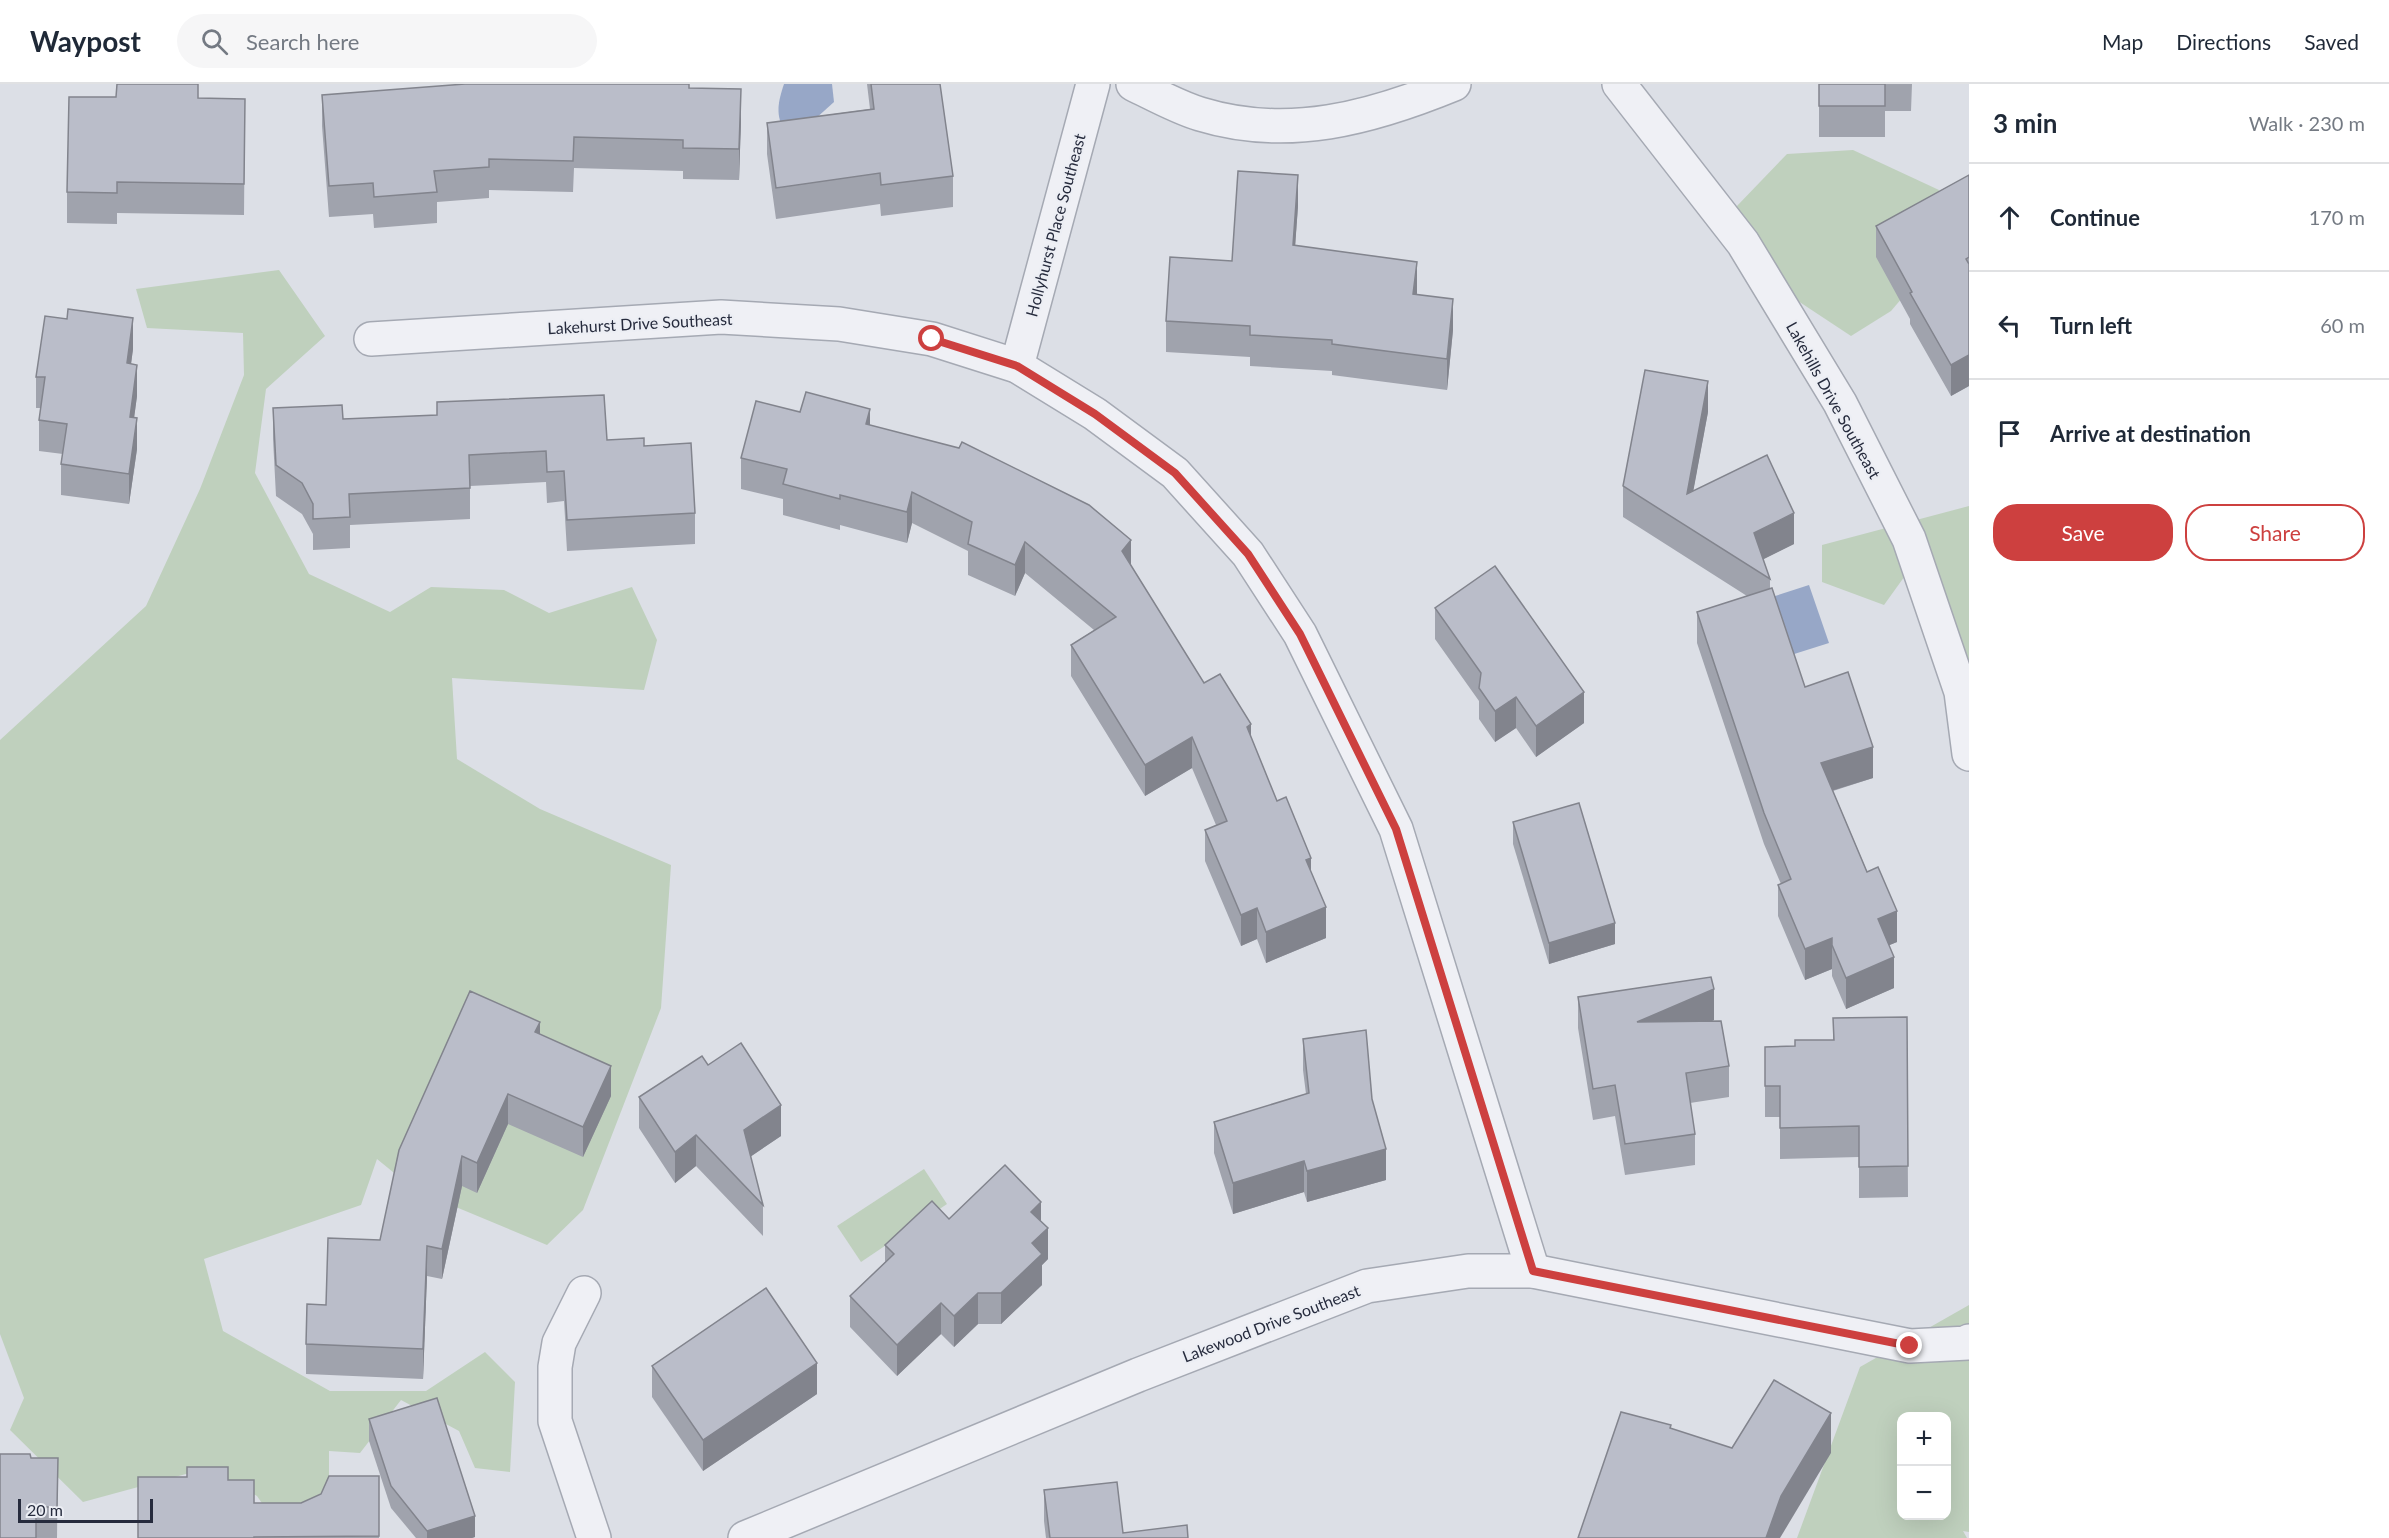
<!DOCTYPE html>
<meta charset="utf-8">
<style>
:root{--surface:#fff;--page:#f6f6f7;--text:#1f2937;--muted:#747a83;--line:#e0e1e3;--accent:#cd403f}
body{margin:0;font-family:Lato,sans-serif;background:var(--page);color:var(--text)}
.controls{position:absolute;right:18px;bottom:18px;display:grid;overflow:hidden;border-radius:12px;box-shadow:0 6px 24px #0002}
.controls button{width:54px;height:54px;display:grid;place-items:center;padding:0;border:0;border-bottom:2px solid var(--line);background:var(--surface);color:var(--text);font:30px sans-serif}
.scale{position:absolute;left:18px;bottom:15px;width:135px;box-sizing:border-box;padding-left:6px;border:3px solid #262b3d;border-top:0;font-size:16px;line-height:21px;white-space:nowrap;color:#262b3d;-webkit-text-stroke:4px #eceef4;paint-order:stroke}
.stop{position:absolute;width:18px;height:18px;margin:-14px;border:4px solid #cd403f;border-radius:50%;background:#fff}
.stop.end{background:#cd403f;border-color:#fff;box-shadow:0 2px 6px #0008}
.list{margin:0;padding:0;list-style:none}
h2{display:flex;justify-content:space-between;align-items:center;height:78px;margin:0;padding:0 24px;font-size:26px}
h2 small{font-size:20px;font-weight:400;color:var(--muted)}
.list li{display:grid;grid-template-columns:39px 1fr auto;gap:18px;align-items:center;box-sizing:border-box;height:108px;padding:0 24px;border-top:2px solid var(--line)}
.list b{display:block;font-size:22px;white-space:nowrap}
.list em{font-size:20px;font-style:normal;color:var(--muted)}
.actions{display:flex;gap:12px;padding:18px 24px}
.actions a{flex:1;padding:14px 0;border:2px solid var(--accent);border-radius:24px;text-align:center;font-size:21px;color:var(--accent)}
.actions .main{background:var(--accent);color:#fff}
.icon{flex:none;width:33px;height:33px;fill:none;stroke:currentColor;stroke-width:2;stroke-linecap:round;stroke-linejoin:round}
.map{position:relative;flex:none;width:1969px;height:1454px;overflow:hidden}
header{display:flex;align-items:center;gap:36px;box-sizing:border-box;height:84px;padding:0 30px;background:var(--surface);border-bottom:2px solid var(--line)}
header strong{font-size:28px}
nav{display:flex;gap:33px;margin-inline-start:auto;font-size:21px}
.search{width:420px;height:54px;background:var(--page);display:flex;align-items:center;gap:15px;box-sizing:border-box;padding:0 21px;border-radius:33px;color:var(--muted);font-size:22px}
main{display:flex}
aside{flex:1;background:var(--surface)}
.map>svg:first-child{display:block}
</style>
<header>
<strong>Waypost</strong>
<div class="search"><svg class="icon" aria-label="search" viewBox="0 0 24 24"><circle cx="10" cy="10" r="6"/><path d="M15 15l6 6"/></svg>Search here</div>
<nav><a>Map</a><a>Directions</a><a>Saved</a></nav>
</header>
<main>
<div class="map">
<svg width="1969" height="1454" viewBox="0 0 1969 1454">
<rect width="100%" height="100%" fill="#dcdfe6"/>
<g fill="#bfd0bd" fill-rule="evenodd">
<polygon points="1853,66 1939,106 1926,186 1891,227 1851,252 1792,213 1736,123 1787,70"/>
<polygon points="279,186 325,252 266,305 255,389 309,490 390,528 431,503 504,506 549,529 632,503 657,556 644,606 452,594 457,675 540,725 671,781 661,924 583,1126 547,1161 415,1106 377,1075 361,1121 204,1175 223,1247 330,1307 426,1307 485,1268 515,1298 510,1388 475,1384 459,1347 401,1316 360,1369 329,1367 329,1418 279,1444 257,1412 208,1384 83,1418 10,1346 24,1314 0,1250 0,656 146,522 200,405 244,291 243,249 147,244 136,205"/>
<polygon points="1969,422 1969,584 1907,489 1884,521 1822,498 1822,461"/>
<polygon points="924,1085 947,1120 861,1178 837,1142"/>
<path d="M1969,1221V1448L1963,1447L1967,1454H1797L1860,1283ZM1902,1332H1946V1432H1902Z"/>
</g>
<g fill="#97a7c7">
<path d="M784,0H832L834,18L814,36L785,48C775,31 778,18 784,0Z"/>
<polygon points="1809,501 1829,559 1791,571 1772,513"/>
</g>
<g fill="none" stroke-linecap="round" stroke-linejoin="round">
<g stroke="#a5a9b3" stroke-width="36">
<g id="street">
<path d="M1133,0C1154,10 1177,23 1200,30C1288,57 1371,34 1454,0"/>
<polyline points="1619,0 1743,159 1840,319 1909,455 1961,608 1969,670"/>
<polyline points="371,255 721,233 839,240 932,255 1017,282 1095,330 1175,389 1248,470 1300,550 1396,745 1533,1187"/>
<polyline points="1017,282 1093,0"/>
<polyline points="584,1209 559,1259 555,1283 555,1337 594,1454"/>
<polyline points="745,1454 1138,1291 1367,1202 1468,1187 1533,1187 1910,1262 1968,1259 1969,1257"/>
</g>
</g>
<use href="#street" stroke="#eff0f5" stroke-width="33"/>
</g>
<g fill="#a0a3ad">
<polygon points="867,0 940,0 953,92 953,123 881,132 880,120 776,135 767,70 767,39 870,25"/>
<polygon points="1819,0 1912,0 1911,27 1885,27 1885,53 1819,53"/>
<polygon points="689,4 741,36 739,96 683,95 683,87 574,84 573,108 489,106 489,114 437,118 437,139 374,144 373,130 329,133 322,42 322,11"/>
<polygon points="198,14 245,15 244,131 117,129 117,140 67,139 67,108"/>
<polygon points="1969,91 1969,302 1951,312 1910,240 1910,235 1876,173 1876,142"/>
<polygon points="1298,122 1295,162 1417,211 1453,246 1447,306 1332,291 1332,287 1250,282 1250,273 1166,268 1166,237 1232,177"/>
<polygon points="133,265 131,280 137,312 134,334 137,365 129,420 61,411 61,380 63,370 39,367 39,336 41,324 36,324 36,293"/>
<polygon points="437,318 607,356 644,362 695,429 695,460 567,467 564,417 547,419 546,398 470,402 470,435 350,441 350,464 313,466 313,450 302,430 276,412 273,355 273,324 343,335 437,331"/>
<polygon points="800,328 870,341 1131,482 1204,599 1251,653 1277,717 1311,788 1326,854 1266,879 1257,855 1241,862 1205,777 1205,746 1216,741 1192,684 1145,712 1071,592 1071,561 1094,546 1025,489 1015,512 968,491 968,467 912,439 907,459 840,441 840,446 783,431 783,415 741,405 741,374"/>
<polygon points="1708,328 1693,407 1794,460 1763,475 1770,495 1770,504 1805,603 1873,694 1833,707 1897,858 1889,861 1894,904 1846,925 1832,892 1832,885 1805,896 1778,832 1778,801 1781,800 1764,760 1697,559 1697,528 1747,512 1623,433 1623,402"/>
<polygon points="1435,524 1584,639 1536,673 1516,644 1495,658 1479,635 1479,617 1435,555"/>
<polygon points="1513,738 1615,860 1549,880 1513,760"/>
<polygon points="1578,913 1714,936 1712,937 1729,982 1729,1013 1690,1019 1695,1050 1695,1081 1625,1091 1615,1032 1593,1036 1578,944"/>
<polygon points="1907,933 1908,1113 1859,1114 1859,1073 1780,1075 1780,1033 1765,1033 1765,963 1795,962 1833,956 1833,934"/>
<polygon points="540,950 611,1012 583,1073 508,1040 477,1109 462,1102 442,1195 427,1192 423,1295 306,1290 306,1260 326,1221 380,1156"/>
<polygon points="1303,955 1372,1015 1386,1096 1307,1118 1304,1108 1233,1130 1214,1069 1214,1038 1306,1010 1303,986"/>
<polygon points="708,981 781,1052 750,1073 763,1121 763,1152 696,1082 675,1099 639,1044 639,1013"/>
<polygon points="949,1135 1041,1138 1048,1175 1042,1181 1042,1201 1001,1240 978,1240 954,1263 941,1250 897,1292 850,1243 850,1212 885,1178 885,1161"/>
<polygon points="652,1282 817,1310 703,1387 652,1313"/>
<polygon points="369,1335 475,1453 472,1454 416,1454 391,1424 369,1357"/>
<polygon points="31,1374 58,1374 57,1454 0,1454"/>
<polygon points="379,1392 379,1454 138,1454 228,1396 254,1419 301,1419"/>
<polygon points="1044,1406 1123,1449 1188,1454 1046,1454 1044,1437"/>
</g>
<g fill="#82848d">
<polygon points="741,5 741,36 739,96 739,65"/>
<polygon points="1298,91 1298,122 1293,192 1293,161"/>
<polygon points="1417,178 1417,209 1413,241 1413,210"/>
<polygon points="1453,215 1453,246 1447,306 1447,275"/>
<polygon points="133,234 133,265 127,310 127,279"/>
<polygon points="1969,271 1969,302 1951,312 1951,281"/>
<polygon points="137,281 137,312 130,364 130,333"/>
<polygon points="1708,297 1708,328 1687,441 1687,410"/>
<polygon points="870,325 870,356 866,340"/>
<polygon points="137,334 137,365 129,420 129,390"/>
<polygon points="912,408 912,439 907,459 907,428"/>
<polygon points="1794,429 1794,460 1754,480 1754,449"/>
<polygon points="1131,456 1131,487 1122,467"/>
<polygon points="1025,458 1025,489 1015,512 1015,481"/>
<polygon points="1584,608 1584,639 1536,673 1536,642"/>
<polygon points="1516,613 1516,644 1495,658 1495,627"/>
<polygon points="1251,640 1251,671 1247,643"/>
<polygon points="1192,653 1192,684 1145,712 1145,681"/>
<polygon points="1873,663 1873,694 1821,710 1821,679"/>
<polygon points="1311,774 1311,805 1306,776"/>
<polygon points="1326,823 1326,854 1266,879 1266,848"/>
<polygon points="1257,824 1257,855 1241,862 1241,831"/>
<polygon points="1897,827 1897,858 1878,866 1878,835"/>
<polygon points="1615,839 1615,860 1549,880 1549,859"/>
<polygon points="1832,854 1832,885 1805,896 1805,865"/>
<polygon points="1894,873 1894,904 1846,925 1846,894"/>
<polygon points="1714,905 1714,936 1637,969 1637,938"/>
<polygon points="540,938 540,968 535,948"/>
<polygon points="611,982 611,1012 583,1073 583,1043"/>
<polygon points="508,1010 508,1040 477,1109 477,1079"/>
<polygon points="781,1021 781,1052 744,1077 744,1046"/>
<polygon points="696,1051 696,1082 675,1099 675,1068"/>
<polygon points="1386,1065 1386,1096 1307,1118 1307,1087"/>
<polygon points="462,1072 462,1102 442,1195 442,1165"/>
<polygon points="1304,1077 1304,1108 1233,1130 1233,1099"/>
<polygon points="1041,1118 1041,1149 1031,1128"/>
<polygon points="1048,1144 1048,1175 1042,1181 1042,1201 1001,1240 1001,1209 1032,1159"/>
<polygon points="427,1162 427,1192 423,1295 423,1265"/>
<polygon points="978,1209 978,1240 954,1263 954,1232"/>
<polygon points="941,1219 941,1250 897,1292 897,1261"/>
<polygon points="817,1279 817,1310 703,1387 703,1356"/>
<polygon points="1831,1329 1831,1369 1780,1454 1766,1454 1781,1412"/>
<polygon points="475,1432 475,1453 472,1454 427,1454 427,1447"/>
</g>
<g fill="#babdc9" stroke="#82848d" stroke-width="1.5">
<polygon points="117,0 198,0 198,14 245,15 244,100 117,98 117,109 67,108 69,13 116,13"/>
<polygon points="465,0 689,0 689,4 741,5 739,65 683,64 683,56 574,53 573,77 489,75 489,83 434,87 437,108 374,113 373,99 329,102 322,11"/>
<polygon points="871,0 940,0 953,92 881,101 880,89 776,104 767,39 874,25"/>
<rect x="1819" y="0" width="66" height="22"/>
<polygon points="1238,87 1298,91 1293,161 1417,178 1413,210 1453,215 1447,275 1332,260 1332,256 1250,251 1250,242 1166,237 1170,173 1232,177"/>
<polygon points="1969,91 1969,173 1966,175 1969,180 1969,271 1951,281 1910,209 1912,208 1876,142"/>
<polygon points="68,225 133,234 127,279 137,281 130,333 137,334 129,390 61,380 67,340 39,336 45,293 36,293 45,232 67,235"/>
<polygon points="1645,286 1708,297 1687,410 1767,371 1794,429 1754,449 1770,495 1623,402"/>
<polygon points="806,308 870,325 866,340 959,364 962,358 1089,421 1131,456 1122,467 1204,599 1220,590 1251,640 1247,643 1277,717 1286,713 1311,774 1306,776 1326,823 1266,848 1257,824 1241,831 1205,746 1227,737 1192,653 1145,681 1071,561 1116,533 1025,458 1015,481 968,460 972,438 912,408 907,428 840,411 840,415 783,400 787,385 741,374 756,317 800,328"/>
<polygon points="604,311 607,356 644,354 644,362 691,359 695,429 567,436 564,387 547,388 546,367 469,371 470,404 349,410 350,433 313,435 313,420 302,399 276,381 273,324 342,321 343,335 437,331 437,318"/>
<polygon points="1495,482 1584,608 1536,642 1516,613 1495,627 1479,604 1481,589 1435,524"/>
<polygon points="1772,504 1805,603 1848,588 1873,663 1821,679 1867,788 1878,783 1897,827 1878,835 1894,873 1846,894 1832,861 1832,854 1805,865 1778,801 1791,795 1764,729 1697,528"/>
<polygon points="1579,719 1615,839 1549,859 1513,738"/>
<polygon points="1711,893 1714,905 1637,938 1721,937 1729,982 1686,989 1695,1050 1625,1060 1615,1001 1593,1005 1578,913"/>
<polygon points="470,907 540,938 535,948 611,982 583,1043 508,1010 477,1079 462,1072 442,1165 427,1162 423,1265 306,1260 307,1220 326,1221 328,1154 380,1156 399,1066"/>
<polygon points="1907,933 1908,1082 1859,1083 1859,1042 1780,1044 1780,1002 1765,1002 1765,963 1795,962 1795,956 1834,956 1833,934"/>
<polygon points="1366,946 1372,1015 1386,1065 1307,1087 1304,1077 1233,1099 1214,1038 1309,1009 1303,955"/>
<polygon points="741,959 781,1021 744,1046 763,1121 696,1051 675,1068 639,1013 702,972 708,981"/>
<polygon points="1005,1081 1041,1118 1031,1128 1048,1144 1032,1159 1042,1170 1001,1209 978,1209 954,1232 941,1219 897,1261 850,1212 894,1170 885,1161 932,1117 949,1135"/>
<polygon points="766,1204 817,1279 703,1356 652,1282"/>
<polygon points="1774,1296 1831,1329 1781,1412 1766,1454 1578,1454 1621,1328 1671,1341 1670,1344 1732,1364"/>
<polygon points="437,1314 475,1432 427,1447 391,1402 369,1335"/>
<polygon points="0,1370 30,1370 31,1374 58,1374 57,1423 36,1423 36,1454 0,1454"/>
<polygon points="187,1383 228,1383 228,1396 254,1396 254,1419 301,1419 321,1410 329,1392 379,1392 379,1452 254,1453 254,1454 138,1454 138,1393 187,1393"/>
<polygon points="1117,1398 1123,1449 1187,1441 1188,1454 1050,1454 1044,1406"/>
</g>
<g fill="none" stroke-linecap="round" stroke-linejoin="round">
<polyline stroke="#cd403f" stroke-width="8" points="932,255 1017,282 1095,330 1175,389 1248,470 1300,550 1396,745 1533,1187 1910,1262"/>
</g>
<g text-anchor="middle" dominant-baseline="central" stroke-width="4.5" stroke-linejoin="round" paint-order="stroke">
<g font-size="16" fill="#262b3d" stroke="#eceef4">
<text transform="translate(1055 141) rotate(-75)">Hollyhurst Place Southeast</text>
<text transform="translate(640 239) rotate(-3)">Lakehurst Drive Southeast</text>
<text transform="translate(1834 316) rotate(61)">Lakehills Drive Southeast</text>
<text transform="translate(1271 1239) rotate(-21)">Lakewood Drive Southeast</text>
</g>
</g>
</svg>
<div class="controls">
<button>+</button>
<button>−</button>
</div>
<div class="scale">20 m</div>
<div class="stop" style="left:932px;top:255px"></div>
<div class="stop end" style="left:1910px;top:1262px"></div>
</div>
<aside>
<h2>3 min<small>Walk · 230 m</small></h2>
<ul class="list">
<li><svg class="icon" aria-label="ahead" viewBox="0 0 24 24"><path d="M12 20V5M6 11l6-6 6 6"/></svg><div><b>Continue</b></div><em>170 m</em></li>
<li><svg class="icon" aria-label="left" viewBox="0 0 24 24"><path d="M17 20v-9H6M10 6l-5 5 5 5"/></svg><div><b>Turn left</b></div><em>60 m</em></li>
<li><svg class="icon" aria-label="arrive" viewBox="0 0 24 24"><path d="M6 21V4h12l-3 4 3 4H6"/></svg><div><b>Arrive at destination</b></div></li>
</ul>
<div class="actions"><a class="main">Save</a><a>Share</a></div>
</aside>
</main>
